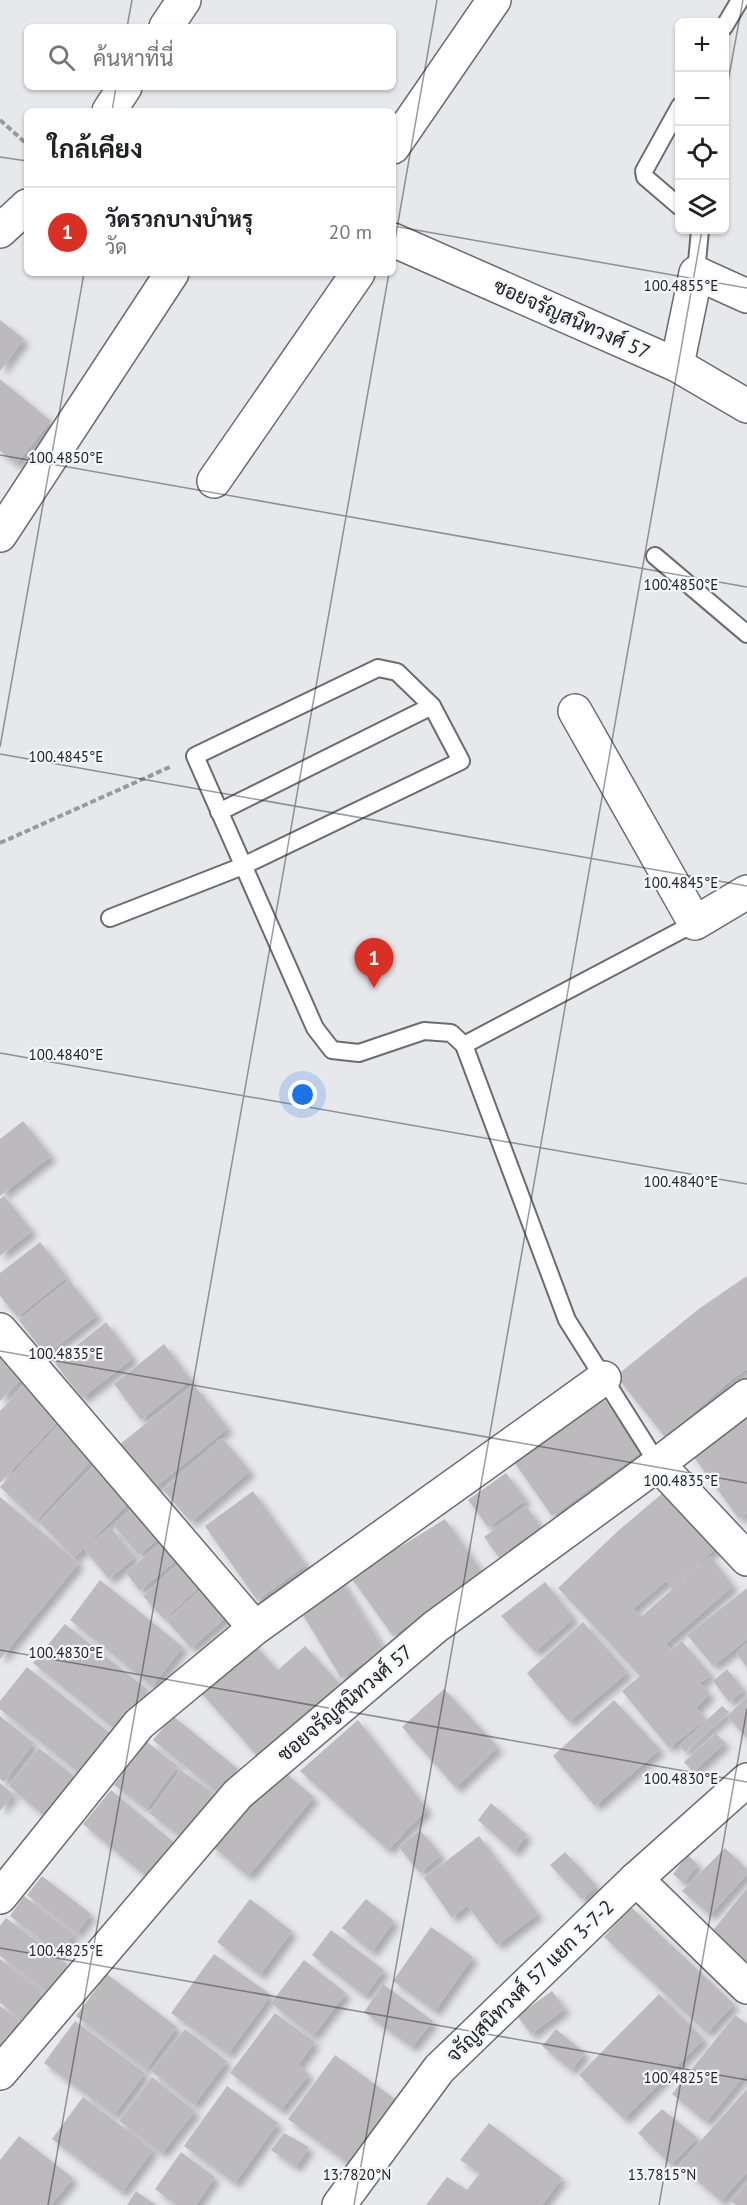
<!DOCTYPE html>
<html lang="th">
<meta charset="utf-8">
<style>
:root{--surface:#fff;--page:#f6f6f6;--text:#202124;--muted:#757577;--line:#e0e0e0;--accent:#d93025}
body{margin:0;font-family:"PT Sans",Sarabun,sans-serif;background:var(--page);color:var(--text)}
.controls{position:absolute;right:18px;top:18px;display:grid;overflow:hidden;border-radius:9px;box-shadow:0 2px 4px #0004}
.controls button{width:54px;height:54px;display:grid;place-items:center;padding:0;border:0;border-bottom:2px solid var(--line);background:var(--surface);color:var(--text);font:30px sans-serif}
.you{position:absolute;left:303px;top:1095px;width:21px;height:21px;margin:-15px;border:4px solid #fff;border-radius:50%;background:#1a73e8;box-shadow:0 0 0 9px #1a73e833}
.badge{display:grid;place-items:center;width:39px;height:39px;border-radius:50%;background:var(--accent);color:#fff;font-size:20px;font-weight:700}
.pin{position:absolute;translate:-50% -50px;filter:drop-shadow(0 2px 3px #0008)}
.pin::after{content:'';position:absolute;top:32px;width:21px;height:18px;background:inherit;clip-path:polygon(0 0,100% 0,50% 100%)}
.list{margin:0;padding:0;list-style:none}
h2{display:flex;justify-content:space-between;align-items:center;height:78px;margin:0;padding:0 24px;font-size:26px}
h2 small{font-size:20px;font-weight:400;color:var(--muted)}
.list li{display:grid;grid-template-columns:39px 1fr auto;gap:18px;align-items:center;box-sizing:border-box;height:90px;padding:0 24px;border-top:2px solid var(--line)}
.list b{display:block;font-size:22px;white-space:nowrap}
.list p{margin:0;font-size:20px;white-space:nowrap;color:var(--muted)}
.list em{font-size:20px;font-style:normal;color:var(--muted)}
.icon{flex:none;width:33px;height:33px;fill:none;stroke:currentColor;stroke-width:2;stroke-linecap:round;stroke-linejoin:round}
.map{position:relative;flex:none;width:747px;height:2205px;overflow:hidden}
.search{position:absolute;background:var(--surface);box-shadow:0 2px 4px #0004;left:24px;top:24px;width:372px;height:66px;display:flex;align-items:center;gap:15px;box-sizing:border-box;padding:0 21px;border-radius:9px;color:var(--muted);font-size:22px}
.panel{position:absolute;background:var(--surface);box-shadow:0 2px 4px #0004;left:24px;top:108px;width:372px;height:168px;border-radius:9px}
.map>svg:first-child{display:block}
</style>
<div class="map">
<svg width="747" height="2205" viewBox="0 0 747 2205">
<defs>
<filter id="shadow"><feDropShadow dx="5.5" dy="5.5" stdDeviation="3" flood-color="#0004"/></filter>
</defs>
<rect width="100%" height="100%" fill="#e7e8ec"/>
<g fill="#bdbabd" filter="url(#shadow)">
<polygon points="0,320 24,339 0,371"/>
<polygon points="0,379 51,421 16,464 0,451"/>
<polygon points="23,1121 51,1156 0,1196 0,1139"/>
<polygon points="4,1196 32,1231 0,1256 0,1199"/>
<polygon points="40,1242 67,1277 17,1317 0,1296 0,1273"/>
<polygon points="747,1276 747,1369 732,1379 665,1437 616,1376 700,1308"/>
<polygon points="69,1280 97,1315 46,1355 19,1320"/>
<polygon points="106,1322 133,1358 82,1398 55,1363"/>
<polygon points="164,1344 191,1380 141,1420 114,1384"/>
<polygon points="0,1351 25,1375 0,1401"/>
<polygon points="25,1384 61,1418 0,1483 0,1411"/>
<polygon points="194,1385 228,1428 153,1489 119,1445"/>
<polygon points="600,1394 642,1451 552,1516 512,1459"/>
<polygon points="747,1411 747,1513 739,1519 691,1453"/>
<polygon points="63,1420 98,1453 36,1521 0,1487"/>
<polygon points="222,1438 250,1471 191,1522 163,1490"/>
<polygon points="100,1460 136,1496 74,1558 39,1522"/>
<polygon points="506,1473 526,1500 488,1527 468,1500"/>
<polygon points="671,1486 721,1543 672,1589 666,1581 633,1609 642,1616 710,1556 733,1586 666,1644 671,1649 666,1655 682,1641 711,1675 700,1683 710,1694 696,1708 706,1719 669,1748 622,1691 640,1676 558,1588 618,1531"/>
<polygon points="253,1491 306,1565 257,1600 205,1526"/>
<polygon points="0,1497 79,1563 0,1659"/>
<polygon points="139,1503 165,1533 139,1555 113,1525"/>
<polygon points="526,1506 543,1529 501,1560 484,1537"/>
<polygon points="445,1519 486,1578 440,1602 393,1636 347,1572 394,1540 400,1547"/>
<polygon points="110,1527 135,1557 109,1579 84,1549"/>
<polygon points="167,1537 182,1555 140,1591 126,1573"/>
<polygon points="186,1557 207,1580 164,1619 143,1596"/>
<polygon points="340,1578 384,1649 341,1678 297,1605"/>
<polygon points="100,1580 183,1647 152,1686 70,1620"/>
<polygon points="545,1582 574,1618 535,1652 501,1616"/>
<polygon points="205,1586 230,1614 191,1648 166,1620"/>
<polygon points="747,1588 747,1639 713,1666 687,1635"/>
<polygon points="583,1622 628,1672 569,1722 527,1673"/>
<polygon points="65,1624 148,1690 116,1730 33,1663"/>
<polygon points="249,1639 278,1670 305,1646 340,1684 260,1759 196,1687"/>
<polygon points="747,1643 747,1667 736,1653"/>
<polygon points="27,1667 110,1733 79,1773 0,1709 0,1701"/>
<polygon points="727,1669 744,1690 729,1702 713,1681"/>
<polygon points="444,1689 498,1747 456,1788 402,1727"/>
<polygon points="747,1697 747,1738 727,1716"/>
<polygon points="614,1700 660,1749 595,1806 553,1756"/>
<polygon points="722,1706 729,1712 685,1752 679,1746"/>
<polygon points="0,1716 34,1743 4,1782 0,1779"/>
<polygon points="173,1716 238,1769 218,1793 153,1740"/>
<polygon points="358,1720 427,1809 388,1850 300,1771"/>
<polygon points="716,1733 725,1743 693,1772 684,1762"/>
<polygon points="147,1742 178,1766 146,1809 114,1785"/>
<polygon points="39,1748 78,1779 47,1818 9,1786"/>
<polygon points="277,1766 314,1797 248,1876 211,1845"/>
<polygon points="181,1770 213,1793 181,1837 149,1813"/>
<polygon points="0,1783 13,1794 0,1811"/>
<polygon points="111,1790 176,1844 148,1878 83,1824"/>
<polygon points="491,1803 527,1835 514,1852 478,1820"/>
<polygon points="420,1830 441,1855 420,1873 399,1847"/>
<polygon points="479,1836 538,1914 497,1945 467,1905 452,1918 424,1878"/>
<polygon points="725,1848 747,1869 747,1874 710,1915 682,1891"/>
<polygon points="565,1852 597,1886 582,1899 550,1865"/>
<polygon points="688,1855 698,1865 683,1883 673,1874"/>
<polygon points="42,1876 91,1914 77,1933 27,1895"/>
<polygon points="747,1888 747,1967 710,1934"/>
<polygon points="24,1896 74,1934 59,1954 10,1916"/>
<polygon points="250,1899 292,1931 260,1975 217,1942"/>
<polygon points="366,1899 394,1921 372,1952 342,1928"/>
<polygon points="631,1907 734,2004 707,2033 604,1937"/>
<polygon points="6,1918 67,1964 47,1992 0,1956 0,1926"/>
<polygon points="431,1927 473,1957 435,2011 393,1981"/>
<polygon points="331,1930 384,1970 365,1996 312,1955"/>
<polygon points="214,1954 271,1995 228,2054 171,2013"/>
<polygon points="0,1959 43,1992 22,2019 0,2003"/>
<polygon points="304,1960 346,1993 313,2036 271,2003"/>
<polygon points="107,1974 177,2027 146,2069 76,2016"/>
<polygon points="383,1984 433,2021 412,2047 364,2012"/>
<polygon points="552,1991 565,2009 531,2034 517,2016"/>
<polygon points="659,1994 704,2039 624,2119 579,2075"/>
<polygon points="0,2006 19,2020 0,2046"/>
<polygon points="275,2013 315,2042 298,2065 309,2074 281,2110 230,2073"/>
<polygon points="735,2015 747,2024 747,2072 706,2122 672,2094"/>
<polygon points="75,2021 145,2073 114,2115 44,2063"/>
<polygon points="185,2029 227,2061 194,2105 151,2071"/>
<polygon points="556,2029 585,2053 571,2070 542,2046"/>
<polygon points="335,2055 395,2099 349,2164 288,2119"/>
<polygon points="152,2077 195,2111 162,2153 119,2121"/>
<polygon points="227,2086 278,2123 235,2183 184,2146"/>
<polygon points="747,2089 747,2172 721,2201 679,2165"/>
<polygon points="83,2097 153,2150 122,2192 52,2139"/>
<polygon points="662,2109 698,2138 671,2165 638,2133"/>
<polygon points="489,2123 562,2178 542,2205 426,2205 447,2177 467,2190 480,2173 460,2160"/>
<polygon points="284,2133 309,2147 296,2167 271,2150"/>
<polygon points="19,2136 73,2178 51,2205 0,2205 0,2160"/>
<polygon points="181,2152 215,2177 196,2205 176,2205 155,2189"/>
<polygon points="747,2182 747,2205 736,2205 731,2201"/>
<polygon points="136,2191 156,2205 127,2205"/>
</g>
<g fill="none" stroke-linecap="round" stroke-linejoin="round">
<g stroke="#6a6c6f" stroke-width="20">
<g id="service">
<polyline points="724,27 740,0"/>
<polyline points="680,106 644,171 645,177 680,207"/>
<polyline points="696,273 700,230"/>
<polyline points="655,556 747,634"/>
<polyline points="219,812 432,706"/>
<polyline points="110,918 243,866 461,761 432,706 397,672 378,668 195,756 315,1028 332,1050 359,1053 424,1031 451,1033 464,1045 567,1320 658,1464"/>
<polyline points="464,1045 695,923"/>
</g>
</g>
<g stroke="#6a6c6f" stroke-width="36">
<g id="minor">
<polyline points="166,27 184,0"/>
<polyline points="109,111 125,87"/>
<polyline points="393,147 494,0"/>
<polyline points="0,231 27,206"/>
<polyline points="393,240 677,365 747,406"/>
<polyline points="677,365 696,273 747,296"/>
<polyline points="214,481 358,273"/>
<polyline points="0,535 172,273"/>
<polyline points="575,711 695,923 747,892"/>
<polyline points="0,1330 255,1628"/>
<polyline points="658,1464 747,1559"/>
<polyline points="636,1879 747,1987"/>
<polyline points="0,1897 139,1724 255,1628 604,1378"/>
<polyline points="0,2073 238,1794 435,1627 658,1464 747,1396"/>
<polyline points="339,2205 439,2069 636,1879 747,1780"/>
</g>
</g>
<g stroke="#999a9d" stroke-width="4" stroke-dasharray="6 3" stroke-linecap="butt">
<polyline points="0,120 27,144"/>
<polyline points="0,843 172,766"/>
</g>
<use href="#service" stroke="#fff" stroke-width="16"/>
<use href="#minor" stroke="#fff" stroke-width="33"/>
</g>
<path fill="none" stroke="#222324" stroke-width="1.5" stroke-opacity="0.45" d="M127,27L132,0M724,103L743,0M112,111L116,87M0,157L27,161M393,226L747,288M393,251L437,0M0,455L747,587M0,747L84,273M0,754L747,886M0,1053L747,1184M0,1351L747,1483M0,1650L747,1782M0,1948L747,2080M48,2205L389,273M354,2205L702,230M659,2205L747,1709"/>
<g text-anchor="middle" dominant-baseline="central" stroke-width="4.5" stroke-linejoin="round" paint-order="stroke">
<g font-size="20" fill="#222324" stroke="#f4f6f9">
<text transform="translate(572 319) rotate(24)">ซอยจรัญสนิทวงศ์ 57</text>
<text transform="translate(345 1703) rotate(-40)">ซอยจรัญสนิทวงศ์ 57</text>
<text transform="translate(530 1981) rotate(-44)">จรัญสนิทวงศ์ 57 แยก 3-7-2</text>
</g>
</g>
<g font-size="15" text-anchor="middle" fill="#222324" stroke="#f4f6f9" stroke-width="4.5" stroke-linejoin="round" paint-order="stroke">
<text x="681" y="291">100.4855°E</text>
<text x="66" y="463">100.4850°E</text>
<text x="681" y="590">100.4850°E</text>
<text x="66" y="762">100.4845°E</text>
<text x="681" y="888">100.4845°E</text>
<text x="66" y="1060">100.4840°E</text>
<text x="681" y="1187">100.4840°E</text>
<text x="66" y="1359">100.4835°E</text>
<text x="681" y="1486">100.4835°E</text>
<text x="66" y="1658">100.4830°E</text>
<text x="681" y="1784">100.4830°E</text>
<text x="66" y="1956">100.4825°E</text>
<text x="681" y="2083">100.4825°E</text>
<text x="357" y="2180">13.7820°N</text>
<text x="662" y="2180">13.7815°N</text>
</g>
</svg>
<div class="controls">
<button>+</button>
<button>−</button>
<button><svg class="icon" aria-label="locate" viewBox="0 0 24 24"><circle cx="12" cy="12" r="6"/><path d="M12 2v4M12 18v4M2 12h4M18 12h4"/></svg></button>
<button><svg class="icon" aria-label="layers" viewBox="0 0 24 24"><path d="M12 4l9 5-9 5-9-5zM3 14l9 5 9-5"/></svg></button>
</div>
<div class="you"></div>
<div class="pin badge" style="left:374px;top:988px">1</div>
<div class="search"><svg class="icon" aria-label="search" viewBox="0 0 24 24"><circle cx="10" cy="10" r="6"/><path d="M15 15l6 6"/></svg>ค้นหาที่นี่</div>
<section class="panel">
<h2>ใกล้เคียง<small></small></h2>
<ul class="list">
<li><span class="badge">1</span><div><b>วัดรวกบางบำหรุ</b><p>วัด</p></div><em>20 m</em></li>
</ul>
</section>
</div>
